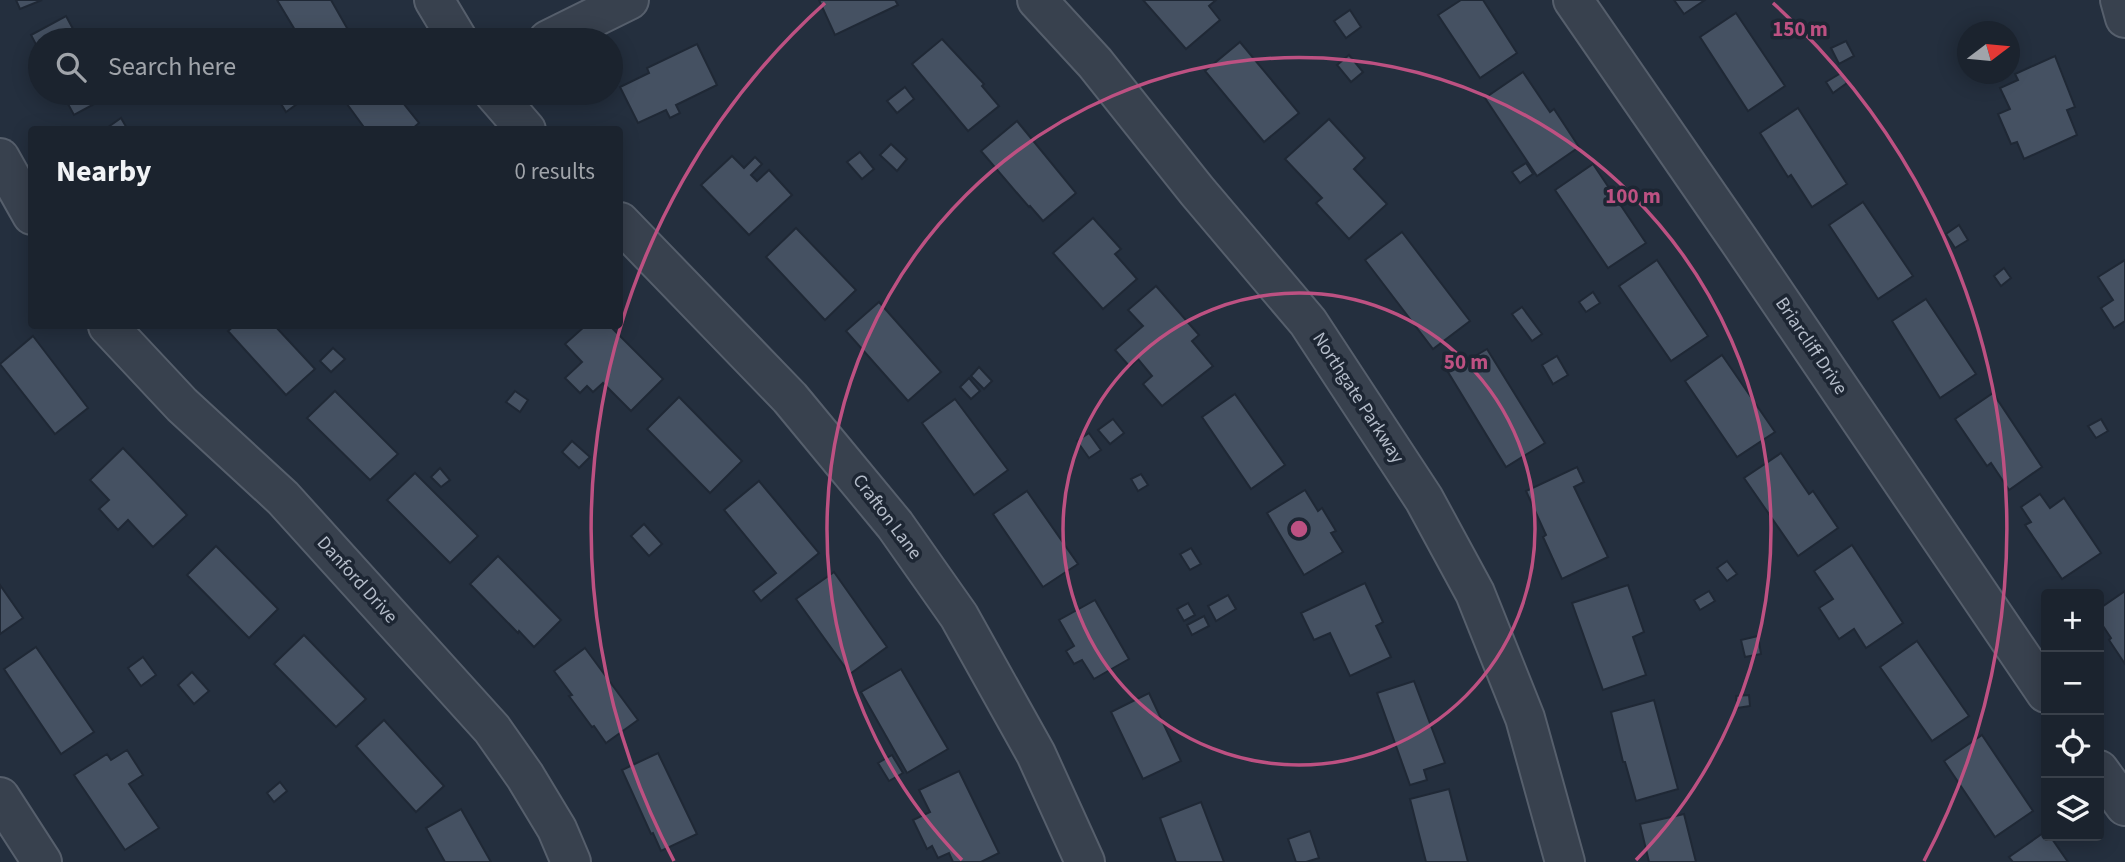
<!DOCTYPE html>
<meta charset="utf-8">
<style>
:root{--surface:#1b232e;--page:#242b36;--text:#f1f3f6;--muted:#a0a4aa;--line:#39404a}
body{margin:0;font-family:"Source Sans 3",sans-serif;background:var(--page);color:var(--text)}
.controls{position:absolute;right:21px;bottom:21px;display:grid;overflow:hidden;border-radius:7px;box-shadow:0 4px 18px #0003}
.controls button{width:63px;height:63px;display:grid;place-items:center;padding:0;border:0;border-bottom:2px solid var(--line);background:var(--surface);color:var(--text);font:35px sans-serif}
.compass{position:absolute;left:1957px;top:21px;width:63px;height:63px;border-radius:50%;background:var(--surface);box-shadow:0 4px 18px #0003;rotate:74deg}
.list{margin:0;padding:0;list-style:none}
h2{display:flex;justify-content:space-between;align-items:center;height:91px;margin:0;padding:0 28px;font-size:30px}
h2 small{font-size:23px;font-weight:400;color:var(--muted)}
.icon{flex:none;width:38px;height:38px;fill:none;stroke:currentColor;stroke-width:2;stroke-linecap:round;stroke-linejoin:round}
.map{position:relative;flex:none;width:2125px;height:862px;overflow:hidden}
.search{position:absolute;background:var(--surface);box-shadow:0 4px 18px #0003;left:28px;top:28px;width:595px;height:77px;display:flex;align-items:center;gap:18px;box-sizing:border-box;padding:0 24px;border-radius:38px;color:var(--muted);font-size:26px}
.panel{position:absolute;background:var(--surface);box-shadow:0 4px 18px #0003;left:28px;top:126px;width:595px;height:203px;border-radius:7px}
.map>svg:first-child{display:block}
</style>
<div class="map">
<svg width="2125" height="862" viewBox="0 0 2125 862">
<rect width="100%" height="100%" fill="#242f3e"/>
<g fill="#455162" stroke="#1f2835" stroke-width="2">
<polygon points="16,0 42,0 20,9"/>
<polygon points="277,0 331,0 351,35 342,40 301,40"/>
<polygon points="819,0 895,0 898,5 835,35"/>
<polygon points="1143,0 1216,0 1209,6 1220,20 1186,49"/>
<polygon points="1461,0 1483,0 1517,53 1480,78 1438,15"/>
<polygon points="1674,0 1705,0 1684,14"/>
<polygon points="1350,10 1361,27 1346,38 1334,21"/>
<polygon points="1736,13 1785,86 1748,111 1700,37"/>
<polygon points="66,16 79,40 40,40 40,52 31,35"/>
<polygon points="942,39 984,84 982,86 999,106 968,131 912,64"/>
<polygon points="1846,41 1854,56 1839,64 1831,48"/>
<polygon points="1240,42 1299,113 1264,142 1205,71"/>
<polygon points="697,44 717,85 676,105 680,113 670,118 666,110 638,123 620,87 649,73 647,68"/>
<polygon points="1349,55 1363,72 1351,82 1337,65"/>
<polygon points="2055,56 2075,107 2067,110 2077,135 2024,159 2017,142 2011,144 1998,114 2010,109 2000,88 2018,80 2015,74"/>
<polygon points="1523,72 1550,112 1554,109 1579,147 1537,176 1485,98"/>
<polygon points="1841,73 1847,83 1833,93 1826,82"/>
<polygon points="905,87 914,99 897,113 887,101"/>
<polygon points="62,93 108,93 109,96 74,115"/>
<polygon points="293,93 295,93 301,101 286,112 280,102"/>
<polygon points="339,93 395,93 419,123 411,130 366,130"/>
<polygon points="1798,108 1847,184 1812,207 1791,175 1788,177 1760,133"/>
<polygon points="121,118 128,130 104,130"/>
<polygon points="1329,119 1365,158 1354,169 1387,204 1349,239 1316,203 1322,198 1285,159"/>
<polygon points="1017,121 1076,193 1043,221 1030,206 1029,207 981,151"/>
<polygon points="891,144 907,159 897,171 880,155"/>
<polygon points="860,152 874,169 862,179 847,162"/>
<polygon points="732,156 744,168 755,157 762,164 751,175 757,181 769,170 792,195 749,235 701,185"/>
<polygon points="1526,163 1533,174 1520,183 1512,172"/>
<polygon points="1593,164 1646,243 1608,268 1555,190"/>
<polygon points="1863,202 1913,276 1878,299 1829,225"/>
<polygon points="1093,218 1121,249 1115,254 1137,279 1103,309 1053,253"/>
<polygon points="1959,225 1968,240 1955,248 1946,234"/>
<polygon points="796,228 856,290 825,320 766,257"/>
<polygon points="1402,232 1470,321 1433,349 1365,260"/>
<polygon points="1657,260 1708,336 1671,361 1619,286"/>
<polygon points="2125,260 2125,321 2114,328 2101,308 2113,300 2098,277"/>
<polygon points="2004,268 2011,278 2001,286 1994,276"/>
<polygon points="1156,286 1199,335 1192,341 1213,366 1162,406 1143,384 1152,376 1138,359 1130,367 1115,350 1143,326 1128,310"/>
<polygon points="1593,292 1600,303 1586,312 1579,302"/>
<polygon points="1926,299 1976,374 1940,398 1892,321"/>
<polygon points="879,302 941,372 908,401 846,331"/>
<polygon points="1522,307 1542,334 1532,341 1512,314"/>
<polygon points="234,326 275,326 315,369 286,395 228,331"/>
<polygon points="585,326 610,326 663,379 631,411 603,383 593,392 587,386 580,393 565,378 582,362 565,344"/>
<polygon points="33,336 88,408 55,434 0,364"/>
<polygon points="333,348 345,359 331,372 320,361"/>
<polygon points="1487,349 1545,443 1506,467 1448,372"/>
<polygon points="1722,355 1775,432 1737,457 1685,381"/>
<polygon points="1557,356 1568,375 1553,384 1542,365"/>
<polygon points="979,367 992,381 984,389 971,376"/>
<polygon points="969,378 980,391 971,399 960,387"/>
<polygon points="335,391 398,454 370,480 307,418"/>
<polygon points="515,391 528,400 520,412 506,402"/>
<polygon points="1993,393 2042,467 2009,490 1991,463 1987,466 1955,419"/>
<polygon points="1235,394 1285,465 1251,489 1202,417"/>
<polygon points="679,397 742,461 710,493 647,429"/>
<polygon points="955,399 1008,470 974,495 922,423"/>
<polygon points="1113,419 1124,433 1110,444 1098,430"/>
<polygon points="2101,419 2108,431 2096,438 2088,426"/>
<polygon points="1089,433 1101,450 1089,458 1077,441"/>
<polygon points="572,441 590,457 579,468 562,452"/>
<polygon points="123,448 187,515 153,547 128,520 118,530 99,509 109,500 90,480"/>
<polygon points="1781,453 1809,494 1813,491 1838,528 1798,556 1744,478"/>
<polygon points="1577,467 1584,482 1574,487 1608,557 1562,579 1543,537 1546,535 1526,491"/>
<polygon points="440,468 450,480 441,487 431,477"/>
<polygon points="415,473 478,536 450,563 387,500"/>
<polygon points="1141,474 1148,485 1138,491 1131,479"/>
<polygon points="759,481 819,553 761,601 753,591 776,573 724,510"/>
<polygon points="1305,490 1318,511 1322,508 1336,531 1331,533 1343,552 1304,575 1267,513"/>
<polygon points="1027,491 1078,564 1043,587 993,514"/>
<polygon points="2040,494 2050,508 2064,498 2101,553 2062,579 2025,525 2031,522 2021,507"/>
<polygon points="644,524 662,544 649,556 631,536"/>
<polygon points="1852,545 1903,623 1866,648 1854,629 1839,639 1819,608 1833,599 1814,571"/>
<polygon points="216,546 278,609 249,638 187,575"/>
<polygon points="1191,548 1201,564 1190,570 1180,554"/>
<polygon points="498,556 561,620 534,647 519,631 518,633 470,584"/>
<polygon points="1727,561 1737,574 1727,581 1717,568"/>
<polygon points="834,572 887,647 850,674 796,599"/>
<polygon points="1365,583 1383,622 1376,626 1391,657 1350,676 1330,633 1314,640 1301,613"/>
<polygon points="0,585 23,618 0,634"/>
<polygon points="1628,585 1644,632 1633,637 1646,675 1603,690 1572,603"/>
<polygon points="1709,591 1715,601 1700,610 1694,600"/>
<polygon points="2125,591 2125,664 2109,640 2111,638 2099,620 2099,609"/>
<polygon points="1228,595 1236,609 1216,621 1208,606"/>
<polygon points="1095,600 1129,659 1094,679 1082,660 1074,664 1066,651 1074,646 1059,620"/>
<polygon points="1188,603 1195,615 1184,621 1177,609"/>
<polygon points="1204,616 1209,626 1192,635 1187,625"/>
<polygon points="304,635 366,699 336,727 274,664"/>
<polygon points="1758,636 1761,654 1745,657 1741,640"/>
<polygon points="1917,641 1969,716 1932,741 1880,667"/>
<polygon points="36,647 94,732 61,754 4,669"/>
<polygon points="585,648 638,720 606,743 594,726 592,727 569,696 572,695 554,671"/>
<polygon points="143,657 156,675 141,686 128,668"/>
<polygon points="901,669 948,749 907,773 861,692"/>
<polygon points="192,672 209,691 194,704 178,685"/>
<polygon points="1414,681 1445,763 1424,770 1427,780 1410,785 1377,693"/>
<polygon points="1149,693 1181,761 1143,779 1111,712"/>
<polygon points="1749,695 1750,706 1737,708 1736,696"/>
<polygon points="1654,700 1678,789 1636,801 1625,762 1623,762 1611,712"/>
<polygon points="384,720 444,786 416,812 356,746"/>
<polygon points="1982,735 2033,811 1995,837 1944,761"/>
<polygon points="127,750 143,775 129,784 159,828 125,850 74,775 107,754 111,760"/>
<polygon points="658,753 697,834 661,851 653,833 651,834 622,770"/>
<polygon points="892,755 903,773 889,781 878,763"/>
<polygon points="959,771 999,853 981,862 953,862 949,853 938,858 932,846 927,849 913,820 930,812 919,790"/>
<polygon points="280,782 287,791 274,802 267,793"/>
<polygon points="1449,789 1468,862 1426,862 1410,799"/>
<polygon points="1201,802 1224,862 1176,862 1160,818"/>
<polygon points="461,809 491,862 445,862 426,828"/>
<polygon points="1684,814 1696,862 1649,862 1640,824"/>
<polygon points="1310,831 1319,858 1306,862 1296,862 1288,839"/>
<polygon points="2046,831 2046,836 2050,836 2068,862 2013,862 2009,857"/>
</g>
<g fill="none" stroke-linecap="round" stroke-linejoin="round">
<g stroke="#565f6c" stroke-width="42">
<g id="minor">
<polyline points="434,0 458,40"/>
<polyline points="1037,0 1095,63 1197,191 1308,322 1424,499 1475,593 1525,718 1565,862"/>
<polyline points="1573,0 1738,239 2046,693"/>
<polyline points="2120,0 2125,18"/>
<polyline points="548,40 629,0"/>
<polyline points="494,93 526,130"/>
<polyline points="0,158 32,215"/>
<polyline points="620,222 790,398 895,525 959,616 1036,754 1085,862"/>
<polyline points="108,326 182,405 283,498 492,729 525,776 557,829 571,862"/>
<polyline points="2099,770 2125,806"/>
<polyline points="0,797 42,862"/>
</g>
</g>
<use href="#minor" stroke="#38414e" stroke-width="38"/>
</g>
<g fill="none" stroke="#bd5182" stroke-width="3.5">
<circle cx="1299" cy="529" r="236"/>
<path d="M962 860A472 472 0 1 1 1636 860"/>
<path d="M674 861A708 708 0 0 1 825 3M1773 3A708 708 0 0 1 1924 861"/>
</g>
<g text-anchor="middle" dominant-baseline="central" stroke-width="7" stroke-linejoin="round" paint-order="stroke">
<g font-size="19" fill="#b4bcc9" stroke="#1d2633">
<text transform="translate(1811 346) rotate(56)">Briarcliff Drive</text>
<text transform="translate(1358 398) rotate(57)">Northgate Parkway</text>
<text transform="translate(887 517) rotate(53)">Crafton Lane</text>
<text transform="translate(357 580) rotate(48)">Danford Drive</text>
</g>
</g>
<circle cx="1299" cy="529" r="10" fill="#bd5182" stroke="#1d2633" stroke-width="3.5"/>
<g font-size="21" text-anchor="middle" font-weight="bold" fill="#bd5182" stroke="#1d2633" stroke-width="7" stroke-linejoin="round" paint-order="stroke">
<text x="1800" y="36">150 m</text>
<text x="1633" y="203">100 m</text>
<text x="1466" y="369">50 m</text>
</g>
</svg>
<div class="controls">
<button>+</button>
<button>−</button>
<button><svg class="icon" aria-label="locate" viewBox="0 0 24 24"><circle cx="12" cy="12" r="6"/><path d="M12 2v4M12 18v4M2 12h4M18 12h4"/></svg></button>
<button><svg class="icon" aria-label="layers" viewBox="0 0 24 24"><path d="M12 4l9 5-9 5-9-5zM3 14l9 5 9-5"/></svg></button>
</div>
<svg class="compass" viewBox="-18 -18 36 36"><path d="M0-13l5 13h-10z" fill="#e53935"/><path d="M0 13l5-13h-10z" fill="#a0a4aa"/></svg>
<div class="search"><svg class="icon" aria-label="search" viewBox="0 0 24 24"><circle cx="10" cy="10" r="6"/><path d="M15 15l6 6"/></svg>Search here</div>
<section class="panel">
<h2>Nearby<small>0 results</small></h2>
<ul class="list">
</ul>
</section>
</div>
